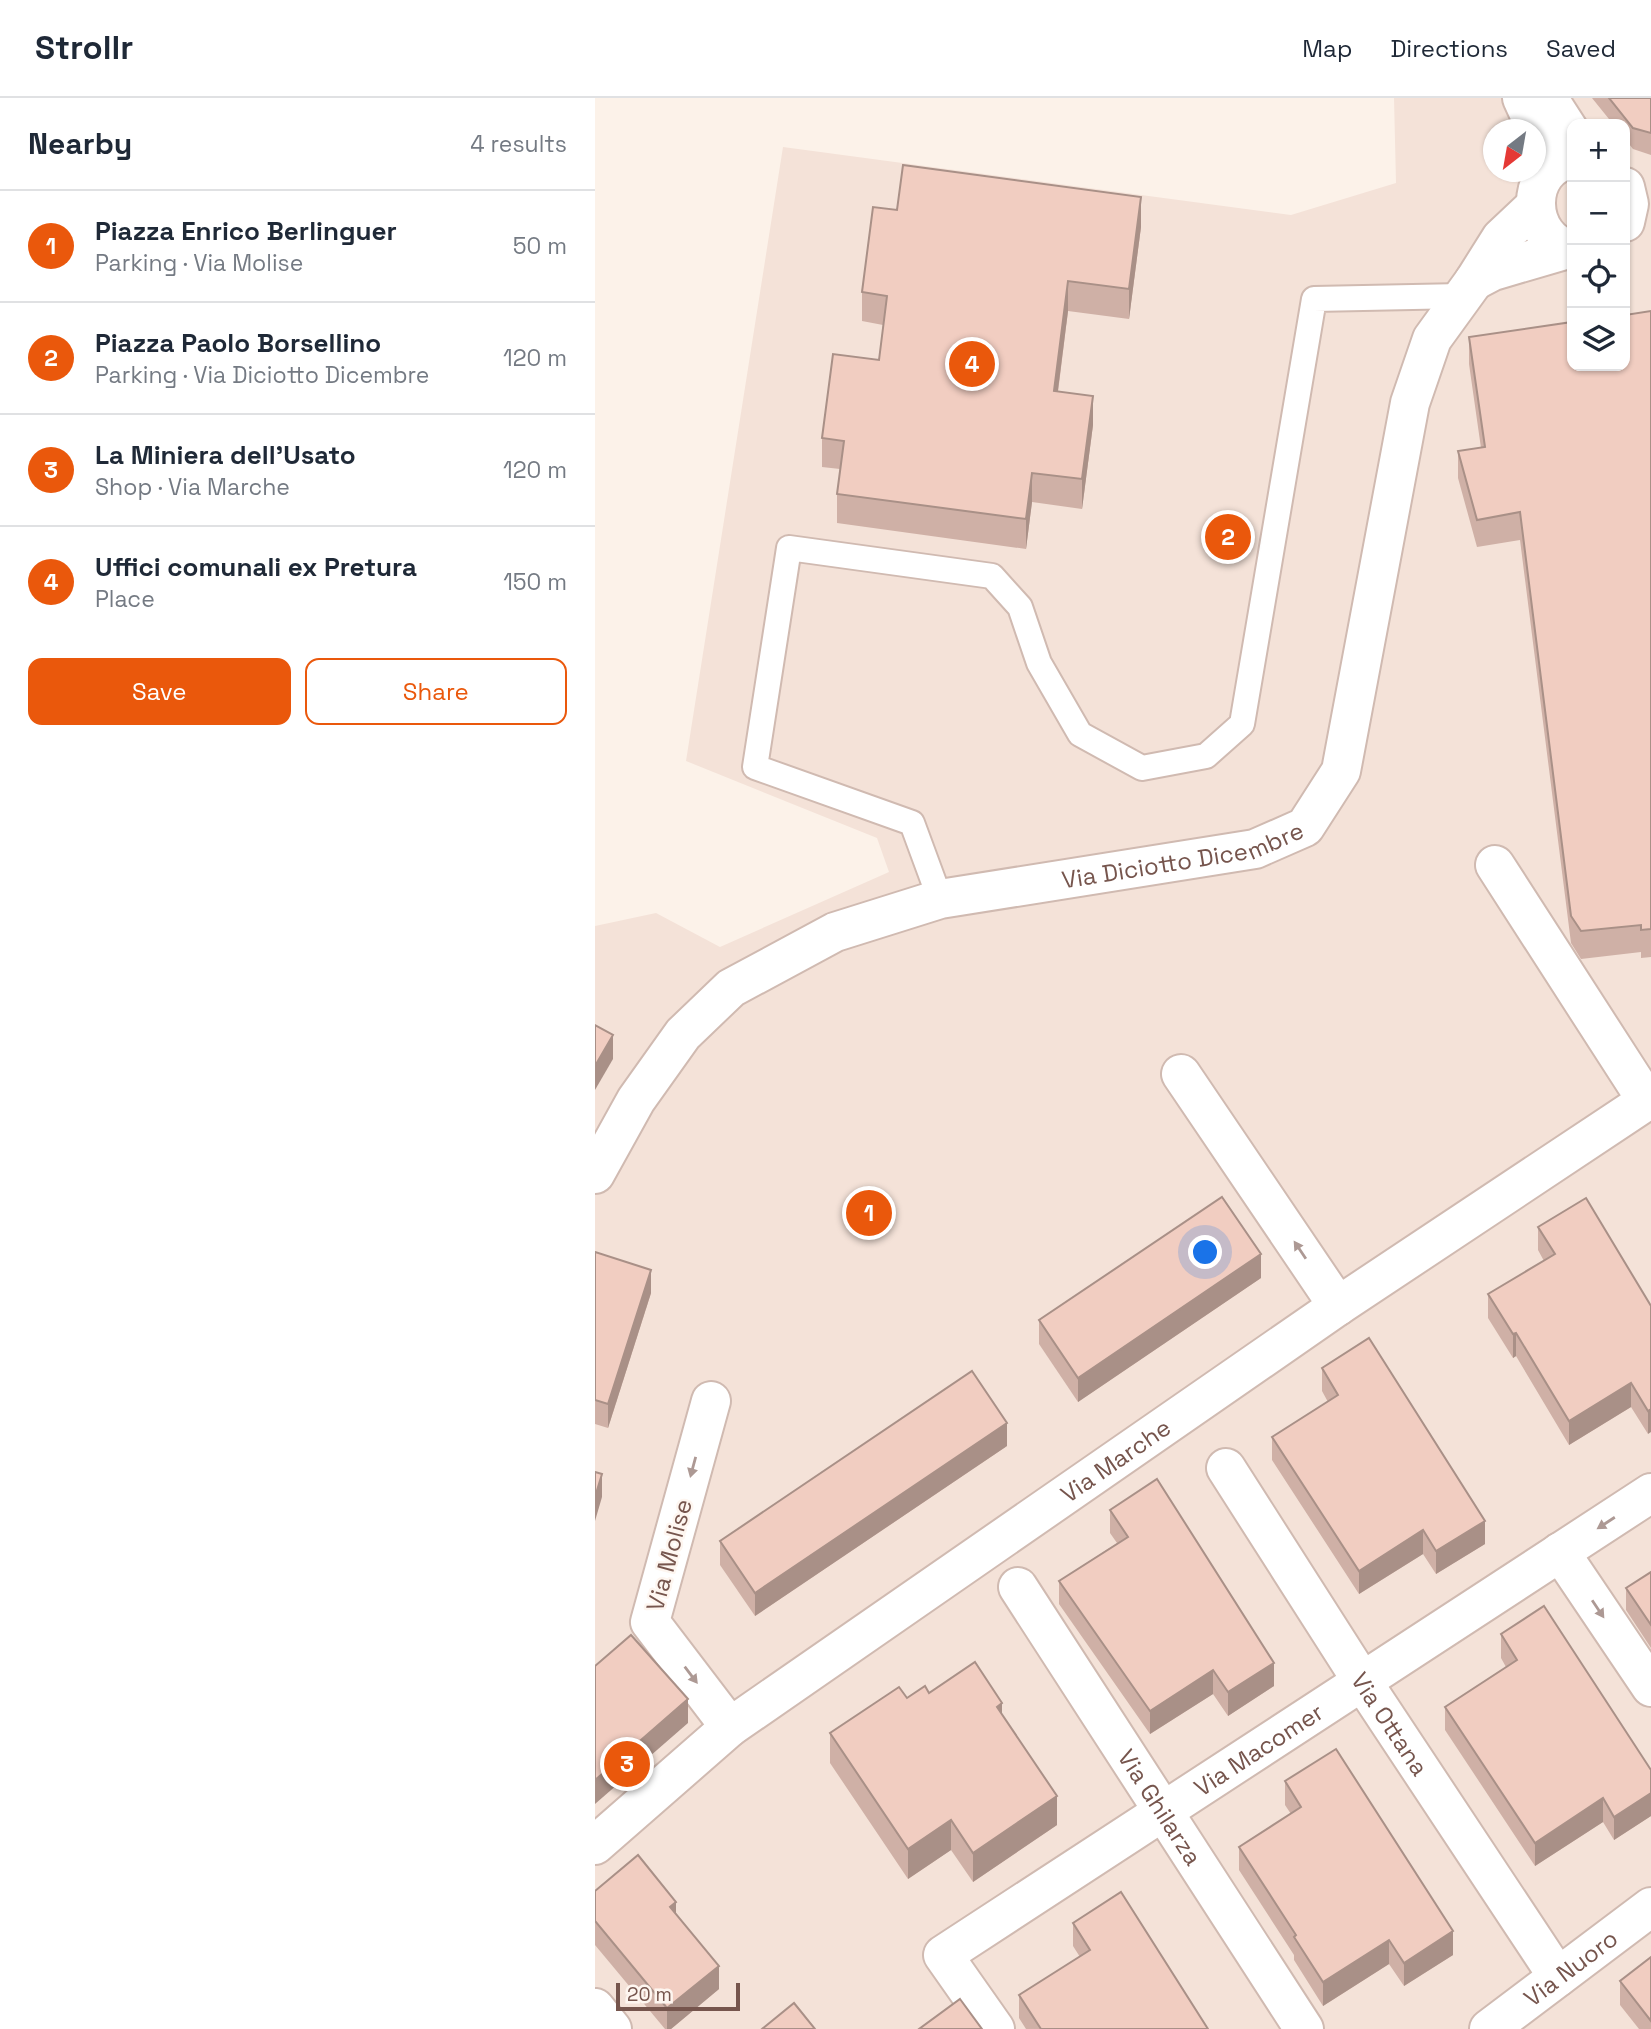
<!DOCTYPE html>
<meta charset="utf-8">
<style>
:root{--surface:#fff;--page:#f2f2f3;--text:#1f2937;--muted:#747a83;--line:#e0e1e3;--accent:#ea580c}
body{margin:0;font-family:"Space Grotesk",sans-serif;background:var(--page);color:var(--text)}
.controls{position:absolute;right:21px;top:21px;display:grid;overflow:hidden;border-radius:14px;box-shadow:0 2px 5px #0004}
.controls button{width:63px;height:63px;display:grid;place-items:center;padding:0;border:0;border-bottom:2px solid var(--line);background:var(--surface);color:var(--text);font:35px sans-serif}
.compass{position:absolute;left:888px;top:21px;width:63px;height:63px;border-radius:50%;background:var(--surface);box-shadow:0 2px 5px #0004;rotate:211deg}
.scale{position:absolute;left:21px;bottom:18px;width:124px;box-sizing:border-box;padding-left:7px;border:4px solid #76554d;border-top:0;font-size:19px;line-height:24px;white-space:nowrap;color:#76554d;-webkit-text-stroke:5px #fef6f0;paint-order:stroke}
.you{position:absolute;left:611px;top:1155px;width:24px;height:24px;margin:-18px;border:5px solid #fff;border-radius:50%;background:#1a73e8;box-shadow:0 0 0 10px #1a73e833}
.badge{display:grid;place-items:center;width:46px;height:46px;border-radius:50%;background:var(--accent);color:#fff;font-size:23px;font-weight:700}
.pin{position:absolute;translate:-50% -50%;border:4px solid #fff;box-shadow:0 2px 7px #0006}
.list{margin:0;padding:0;list-style:none}
h2{display:flex;justify-content:space-between;align-items:center;height:91px;margin:0;padding:0 28px;font-size:30px}
h2 small{font-size:23px;font-weight:400;color:var(--muted)}
.list li{display:grid;grid-template-columns:46px 1fr auto;gap:21px;align-items:center;box-sizing:border-box;height:112px;padding:0 28px;border-top:2px solid var(--line)}
.list b{display:block;font-size:26px;white-space:nowrap}
.list p{margin:0;font-size:23px;white-space:nowrap;color:var(--muted)}
.list em{font-size:23px;font-style:normal;color:var(--muted)}
.actions{display:flex;gap:14px;padding:21px 28px}
.actions a{flex:1;padding:16px 0;border:2px solid var(--accent);border-radius:14px;text-align:center;font-size:24px;color:var(--accent)}
.actions .main{background:var(--accent);color:#fff}
.icon{flex:none;width:38px;height:38px;fill:none;stroke:currentColor;stroke-width:2;stroke-linecap:round;stroke-linejoin:round}
.map{position:relative;flex:none;width:1056px;height:1931px;overflow:hidden}
header{display:flex;align-items:center;gap:42px;box-sizing:border-box;height:98px;padding:0 35px;background:var(--surface);border-bottom:2px solid var(--line)}
header strong{font-size:33px}
nav{display:flex;gap:38px;margin-inline-start:auto;font-size:24px}
main{display:flex}
aside{flex:1;background:var(--surface)}
.map>svg:first-child{display:block}
</style>
<header>
<strong>Strollr</strong>
<nav><a>Map</a><a>Directions</a><a>Saved</a></nav>
</header>
<main>
<aside>
<h2>Nearby<small>4 results</small></h2>
<ul class="list">
<li><span class="badge">1</span><div><b>Piazza Enrico Berlinguer</b><p>Parking · Via Molise</p></div><em>50 m</em></li>
<li><span class="badge">2</span><div><b>Piazza Paolo Borsellino</b><p>Parking · Via Diciotto Dicembre</p></div><em>120 m</em></li>
<li><span class="badge">3</span><div><b>La Miniera dell'Usato</b><p>Shop · Via Marche</p></div><em>120 m</em></li>
<li><span class="badge">4</span><div><b>Uffici comunali ex Pretura</b><p>Place</p></div><em>150 m</em></li>
</ul>
<div class="actions"><a class="main">Save</a><a>Share</a></div>
</aside>
<div class="map">
<svg width="1056" height="1931" viewBox="0 0 1056 1931">
<rect width="100%" height="100%" fill="#fcf2e9"/>
<path fill="#f4e2d8" fill-rule="evenodd" d="M799,0H1056V1931H0V828L61,815L125,849L294,774L282,740L91,663L188,49L696,117L801,85ZM977,26H1030V268H977ZM898,32H940V74H898Z"/>
<g fill="none" stroke-linecap="round" stroke-linejoin="round">
<g stroke="#d0bab1" stroke-width="28">
<polyline id="service" points="345,801 317,725 160,669 194,450 397,478 425,509 444,565 485,636 547,670 611,658 647,626 719,201 867,198"/>
</g>
<g stroke="#d0bab1" stroke-width="42">
<g id="minor">
<polyline points="900,767 1052,1003"/>
<polyline points="586,976 743,1208"/>
<polyline points="116,1303 55,1524 135,1629"/>
<path id="s1" d="M631,1370L767,1583L963,1879"/>
<polyline points="965,1454 1056,1589"/>
<path id="s2" d="M423,1489L709,1931"/>
<path id="s3" d="M0,1747L135,1629L743,1208L1056,1000"/>
<path id="s4" d="M400,1931L348,1857L1056,1395"/>
<path id="s5" d="M894,1931L1056,1809"/>
</g>
</g>
<g stroke="#d0bab1" stroke-width="42">
<g id="tertiary">
<polyline points="927,0 958,68"/>
<polyline points="956,0 957,6 977,37"/>
<path d="M977,61C928,69 930,142 977,152"/>
<polyline points="1030,89 1034,106 1030,124"/>
<polyline points="879,183 898,173 973,151"/>
<path id="s6" d="M0,1076L41,1002L88,936L136,890L240,834L345,801L660,751L710,729L746,673L815,305L837,241L879,183L906,140L940,108"/>
<polyline points="0,1910 17,1931"/>
</g>
</g>
<use href="#service" stroke="#fff" stroke-width="24"/>
<use href="#minor" stroke="#fff" stroke-width="38"/>
<use href="#tertiary" stroke="#fff" stroke-width="38"/>
</g>
<g fill="#cfb0a6">
<polygon points="997,0 1056,0 1056,57 1038,51 1030,41 1030,26 1018,26"/>
<polygon points="546,129 534,221 473,213 463,294 498,327 487,411 437,404 431,451 242,425 242,396 245,371 227,369 227,340 284,262 288,227 267,223 267,194"/>
<polygon points="1056,213 1056,859 1046,860 1046,854 986,861 976,845 925,442 882,449 863,380 863,353 886,350 874,266 874,239"/>
<polygon points="943,1129 1056,1208 1053,1336 1036,1309 974,1347 921,1258 918,1260 893,1220 893,1196 949,1163 943,1152"/>
<polygon points="0,1154 56,1195 13,1330 0,1326"/>
<polygon points="666,1180 483,1304 444,1246 444,1222"/>
<polygon points="727,1270 890,1446 841,1476 828,1456 764,1496 677,1362 677,1339 733,1304 727,1293"/>
<polygon points="412,1348 160,1518 125,1467 125,1443"/>
<polygon points="515,1412 679,1588 633,1618 618,1596 555,1636 464,1506 464,1483 522,1445 515,1435"/>
<polygon points="1056,1474 1056,1550 1031,1512 1031,1490"/>
<polygon points="906,1536 1056,1672 1056,1718 1019,1742 1008,1724 940,1768 850,1632 850,1609 911,1569 906,1560"/>
<polygon points="334,1595 407,1618 462,1727 378,1784 356,1752 313,1781 235,1665 235,1635 312,1600"/>
<polygon points="690,1683 858,1857 809,1888 794,1866 728,1908 699,1862 699,1857 644,1772 644,1749 696,1716 690,1707"/>
<polygon points="0,1793 81,1816 124,1891 76,1931 70,1931 0,1847"/>
<polygon points="478,1825 613,1931 431,1931 424,1920 424,1897 485,1859 478,1848"/>
<polygon points="1056,1859 1056,1931 1044,1931 1025,1907 1025,1883"/>
</g>
<g fill="#a99087">
<polygon points="546,99 546,129 534,221 534,191"/>
<polygon points="473,183 473,213 459,323 459,293"/>
<polygon points="498,298 498,327 487,411 487,381"/>
<polygon points="437,375 437,404 431,451 431,421"/>
<polygon points="18,937 18,961 0,992 0,968"/>
<polygon points="666,1156 666,1180 483,1304 483,1280"/>
<polygon points="56,1172 56,1195 13,1330 13,1306"/>
<polygon points="921,1235 921,1258 918,1260 918,1236"/>
<polygon points="1036,1285 1036,1309 974,1347 974,1323"/>
<polygon points="1056,1311 1056,1334 1053,1336 1053,1313"/>
<polygon points="412,1325 412,1348 160,1518 160,1495"/>
<polygon points="7,1376 7,1399 0,1423 0,1399"/>
<polygon points="890,1423 890,1446 841,1476 841,1453"/>
<polygon points="828,1432 828,1456 764,1496 764,1473"/>
<polygon points="679,1565 679,1588 633,1618 633,1594"/>
<polygon points="618,1572 618,1596 555,1636 555,1613"/>
<polygon points="93,1601 93,1625 0,1706 0,1682"/>
<polygon points="407,1605 407,1634 402,1609"/>
<polygon points="1056,1695 1056,1718 1019,1742 1019,1719"/>
<polygon points="462,1698 462,1727 378,1784 378,1755"/>
<polygon points="1008,1700 1008,1724 940,1768 940,1745"/>
<polygon points="356,1722 356,1752 313,1781 313,1751"/>
<polygon points="81,1804 81,1827 75,1809"/>
<polygon points="858,1833 858,1857 809,1888 809,1865"/>
<polygon points="794,1842 794,1866 728,1908 728,1884"/>
<polygon points="124,1868 124,1891 76,1931 72,1931 72,1910"/>
</g>
<g fill="#f1cdc1" stroke="#a99087" stroke-width="2">
<polygon points="1014,0 1056,0 1056,35 1038,30"/>
<polygon points="308,67 546,99 534,191 473,183 459,293 498,298 487,381 437,375 431,421 242,396 249,343 227,340 238,256 284,262 292,198 267,194 278,109 302,112"/>
<polygon points="1056,213 1056,831 1046,832 1046,827 986,833 976,818 925,414 882,422 863,353 890,349 874,239 977,224 977,268 1030,268 1030,217"/>
<polygon points="0,927 18,937 0,968"/>
<polygon points="627,1099 666,1156 483,1280 444,1222"/>
<polygon points="991,1100 1056,1208 1056,1311 1053,1313 1036,1285 974,1323 921,1235 918,1236 893,1196 960,1156 943,1129"/>
<polygon points="0,1154 56,1172 13,1306 0,1302"/>
<polygon points="774,1240 890,1423 841,1453 828,1432 764,1473 677,1339 743,1297 727,1270"/>
<polygon points="377,1273 412,1325 160,1495 125,1443"/>
<polygon points="0,1374 7,1376 0,1399"/>
<polygon points="562,1381 679,1565 633,1594 618,1572 555,1613 464,1483 533,1439 515,1412"/>
<polygon points="1056,1474 1056,1527 1031,1490"/>
<polygon points="949,1508 1056,1672 1056,1695 1019,1719 1008,1700 940,1745 850,1609 922,1562 906,1536"/>
<polygon points="36,1537 93,1601 0,1682 0,1568"/>
<polygon points="380,1564 407,1605 402,1609 462,1698 378,1755 356,1722 313,1751 235,1635 304,1589 312,1600 330,1588 334,1595"/>
<polygon points="741,1651 858,1833 809,1865 794,1842 728,1884 699,1839 701,1837 644,1749 706,1709 690,1683"/>
<polygon points="43,1757 81,1804 75,1809 124,1868 72,1910 0,1823 0,1793"/>
<polygon points="526,1794 613,1931 446,1931 424,1897 495,1852 478,1825"/>
<polygon points="1056,1859 1056,1923 1025,1883"/>
<polygon points="365,1901 387,1931 324,1931"/>
<polygon points="199,1905 220,1931 167,1931"/>
</g>
<defs><path id="oneway-solid" d="M-6-.8H1V-3.2L6.5 0L1 3.2V.8H-6Z" transform="scale(1.75)"/></defs>
<g fill="#ad9994">
<use href="#oneway-solid" transform="translate(705 1152) rotate(-124)"/>
<use href="#oneway-solid" transform="translate(98 1369) rotate(105)"/>
<use href="#oneway-solid" transform="translate(1011 1425) rotate(147)"/>
<use href="#oneway-solid" transform="translate(1003 1511) rotate(56)"/>
<use href="#oneway-solid" transform="translate(96 1577) rotate(53)"/>
</g>
<g text-anchor="middle" dominant-baseline="central" stroke-width="5" stroke-linejoin="round" paint-order="stroke">
<g font-size="24" fill="#76554d" stroke="#fef6f0">
<text stroke="none"><textPath href="#s6" startOffset="707">Via Diciotto Dicembre</textPath></text>
<text stroke="none"><textPath href="#s3" startOffset="648">Via Marche</textPath></text>
<text transform="translate(74 1457) rotate(-75)">Via Molise</text>
<text stroke="none"><textPath href="#s1" startOffset="304">Via Ottana</textPath></text>
<text stroke="none"><textPath href="#s4" startOffset="467">Via Macomer</textPath></text>
<text stroke="none"><textPath href="#s2" startOffset="262">Via Ghilarza</textPath></text>
<text stroke="none"><textPath href="#s5" startOffset="102">Via Nuoro</textPath></text>
</g>
</g>
</svg>
<div class="controls">
<button>+</button>
<button>−</button>
<button><svg class="icon" aria-label="locate" viewBox="0 0 24 24"><circle cx="12" cy="12" r="6"/><path d="M12 2v4M12 18v4M2 12h4M18 12h4"/></svg></button>
<button><svg class="icon" aria-label="layers" viewBox="0 0 24 24"><path d="M12 4l9 5-9 5-9-5zM3 14l9 5 9-5"/></svg></button>
</div>
<svg class="compass" viewBox="-18 -18 36 36"><path d="M0-13l5 13h-10z" fill="#e53935"/><path d="M0 13l5-13h-10z" fill="#747a83"/></svg>
<div class="scale">20 m</div>
<div class="you"></div>
<div class="pin badge" style="left:274px;top:1115px">1</div>
<div class="pin badge" style="left:633px;top:439px">2</div>
<div class="pin badge" style="left:32px;top:1666px">3</div>
<div class="pin badge" style="left:377px;top:266px">4</div>
</div>
</main>
